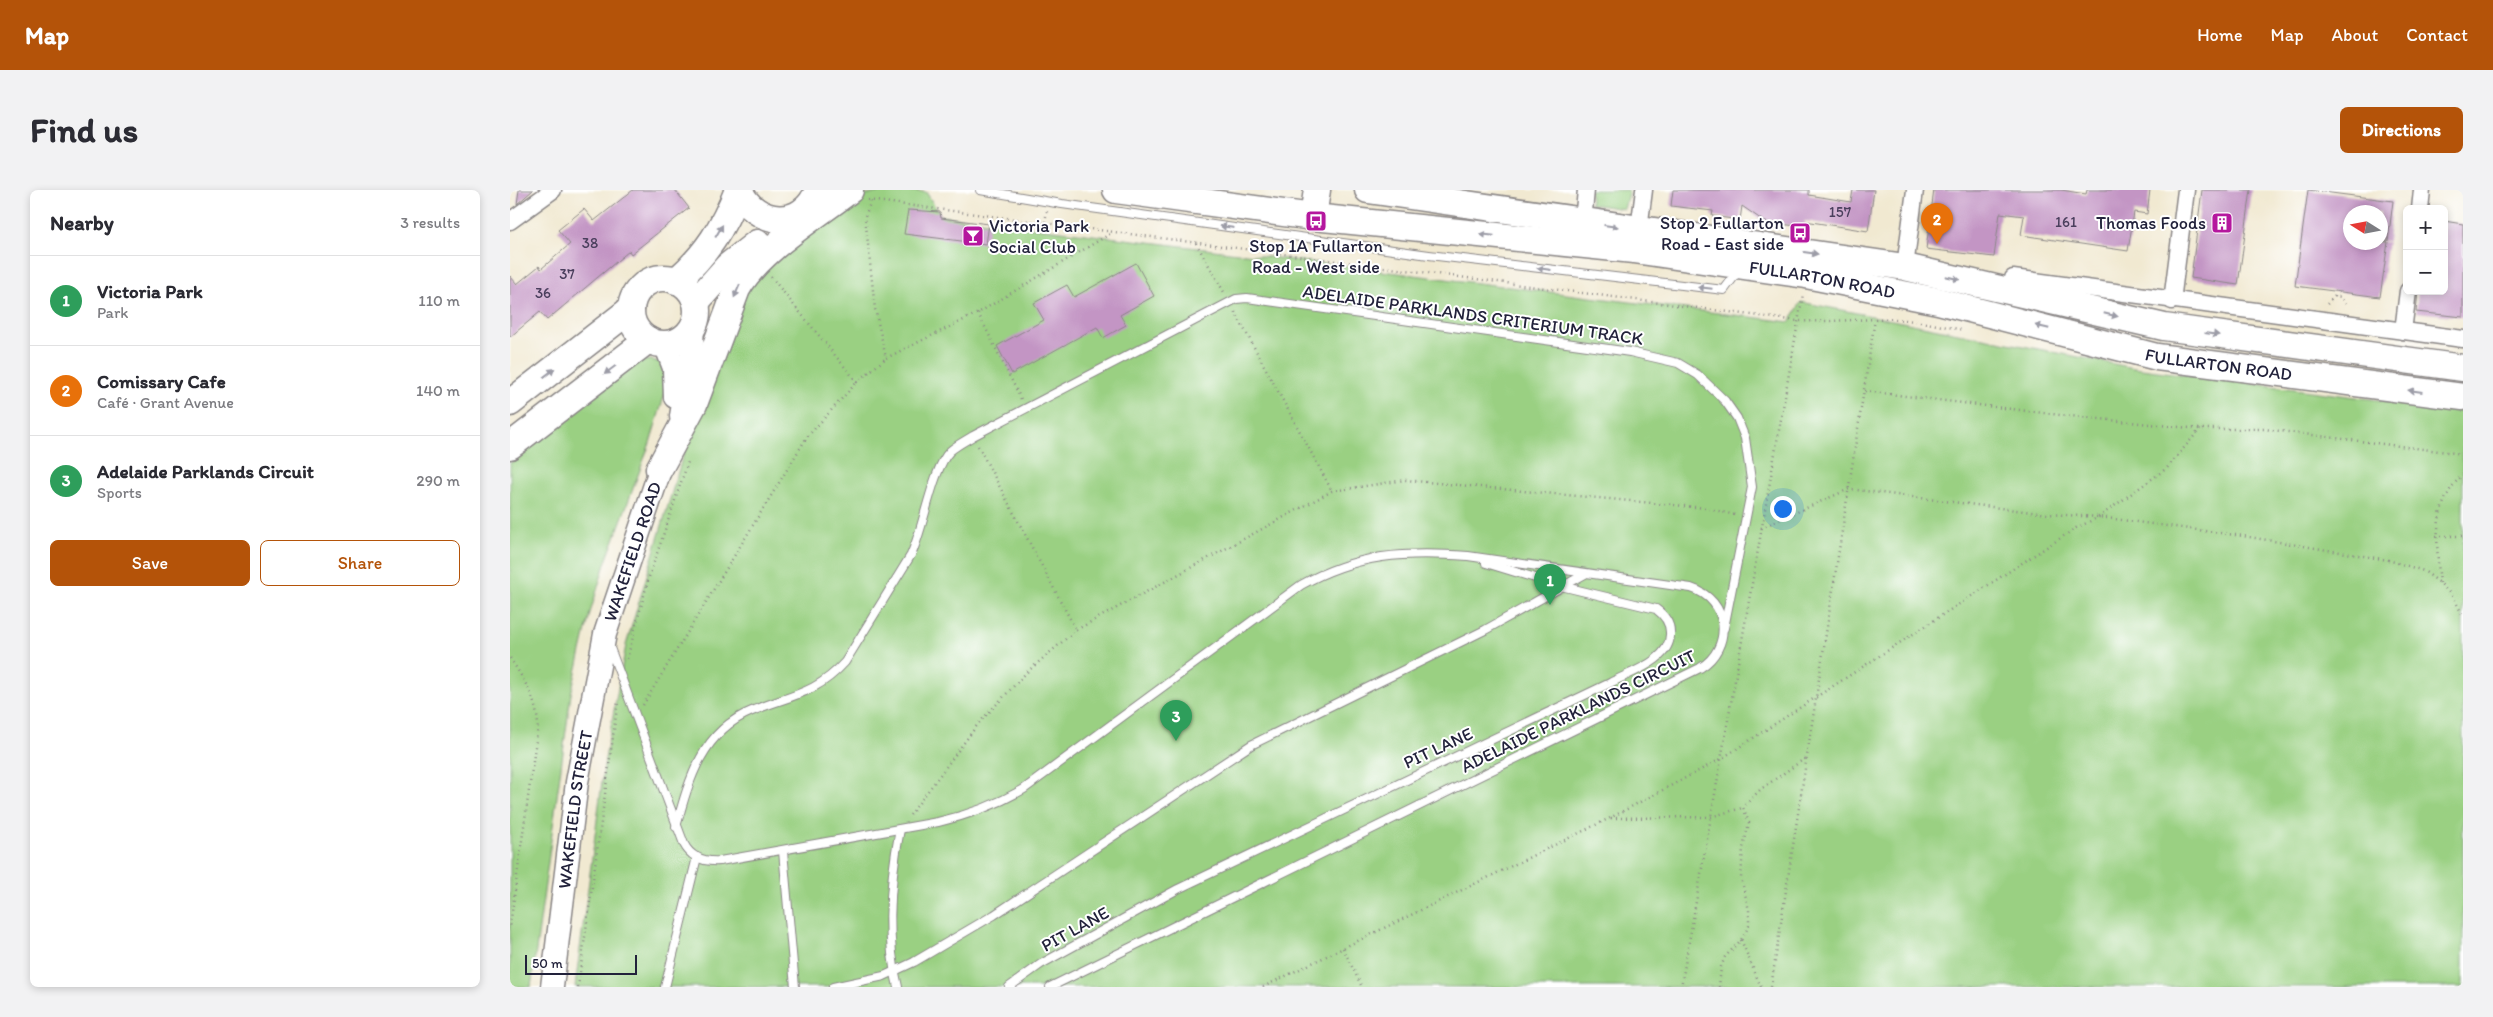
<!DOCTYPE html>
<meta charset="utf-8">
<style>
:root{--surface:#fff;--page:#f2f2f3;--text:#2b2b33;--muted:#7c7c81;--line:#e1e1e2;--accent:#b45309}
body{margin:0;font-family:Itim,sans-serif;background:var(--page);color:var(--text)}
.controls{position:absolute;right:15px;top:15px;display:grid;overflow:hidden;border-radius:8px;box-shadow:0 2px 8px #0003}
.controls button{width:45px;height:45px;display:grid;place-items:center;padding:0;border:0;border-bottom:1px solid var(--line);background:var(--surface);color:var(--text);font:25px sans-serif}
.compass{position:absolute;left:1833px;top:15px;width:45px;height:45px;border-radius:50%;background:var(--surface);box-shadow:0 2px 8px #0003;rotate:281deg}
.scale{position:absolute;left:15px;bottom:12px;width:112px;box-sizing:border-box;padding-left:5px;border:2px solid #22223b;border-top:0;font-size:14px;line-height:18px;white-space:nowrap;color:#22223b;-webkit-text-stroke:4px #fff;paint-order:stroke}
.you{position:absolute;left:1272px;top:318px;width:18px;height:18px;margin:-12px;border:4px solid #fff;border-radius:50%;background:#1a73e8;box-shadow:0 0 0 8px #1a73e833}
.badge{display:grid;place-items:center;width:32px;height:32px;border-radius:50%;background:var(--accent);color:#fff;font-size:16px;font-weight:700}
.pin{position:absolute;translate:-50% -41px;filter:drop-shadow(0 1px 2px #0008)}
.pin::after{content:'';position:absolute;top:26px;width:18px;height:15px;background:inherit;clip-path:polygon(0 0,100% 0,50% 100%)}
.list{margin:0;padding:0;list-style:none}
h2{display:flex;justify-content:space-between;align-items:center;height:65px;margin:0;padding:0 20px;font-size:21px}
h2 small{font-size:16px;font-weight:400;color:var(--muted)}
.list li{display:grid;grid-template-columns:32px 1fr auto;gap:15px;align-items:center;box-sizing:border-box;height:90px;padding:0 20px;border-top:1px solid var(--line)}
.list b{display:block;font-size:19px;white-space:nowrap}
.list p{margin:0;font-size:16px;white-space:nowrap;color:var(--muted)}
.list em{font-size:16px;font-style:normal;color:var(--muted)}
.actions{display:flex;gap:10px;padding:15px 20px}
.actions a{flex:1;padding:11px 0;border:1px solid var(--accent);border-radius:8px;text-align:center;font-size:18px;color:var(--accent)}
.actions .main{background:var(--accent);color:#fff}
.map{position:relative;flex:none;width:1953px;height:797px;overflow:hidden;border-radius:8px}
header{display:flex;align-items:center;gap:30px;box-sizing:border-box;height:70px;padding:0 25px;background:var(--accent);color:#fff}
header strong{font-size:24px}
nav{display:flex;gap:28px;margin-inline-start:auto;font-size:18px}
.intro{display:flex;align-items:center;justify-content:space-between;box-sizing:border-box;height:120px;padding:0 30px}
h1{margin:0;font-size:35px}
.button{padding:12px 22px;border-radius:8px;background:var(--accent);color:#fff;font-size:18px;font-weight:700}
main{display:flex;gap:30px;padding:0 30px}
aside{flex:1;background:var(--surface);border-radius:8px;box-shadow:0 2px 8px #0003}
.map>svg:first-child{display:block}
</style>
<header>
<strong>Map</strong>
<nav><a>Home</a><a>Map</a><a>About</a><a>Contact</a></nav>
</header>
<div class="intro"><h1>Find us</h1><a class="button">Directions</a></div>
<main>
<aside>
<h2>Nearby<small>3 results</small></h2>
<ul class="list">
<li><span class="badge" style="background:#2e9e5b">1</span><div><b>Victoria Park</b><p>Park</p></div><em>110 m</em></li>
<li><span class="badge" style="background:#e8710a">2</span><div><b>Comissary Cafe</b><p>Café · Grant Avenue</p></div><em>140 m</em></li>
<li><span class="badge" style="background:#2e9e5b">3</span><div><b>Adelaide Parklands Circuit</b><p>Sports</p></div><em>290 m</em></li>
</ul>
<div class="actions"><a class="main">Save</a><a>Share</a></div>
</aside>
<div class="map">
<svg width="1953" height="797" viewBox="0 0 1953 797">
<rect width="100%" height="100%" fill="#fff"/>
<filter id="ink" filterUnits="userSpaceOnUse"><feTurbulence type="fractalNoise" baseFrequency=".02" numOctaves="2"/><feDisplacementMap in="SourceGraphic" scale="10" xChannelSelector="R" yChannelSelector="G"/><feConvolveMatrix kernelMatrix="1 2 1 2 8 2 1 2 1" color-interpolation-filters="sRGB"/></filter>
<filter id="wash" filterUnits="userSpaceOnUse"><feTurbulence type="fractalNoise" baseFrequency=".0096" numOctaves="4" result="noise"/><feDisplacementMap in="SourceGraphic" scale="20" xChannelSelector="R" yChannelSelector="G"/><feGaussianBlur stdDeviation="1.12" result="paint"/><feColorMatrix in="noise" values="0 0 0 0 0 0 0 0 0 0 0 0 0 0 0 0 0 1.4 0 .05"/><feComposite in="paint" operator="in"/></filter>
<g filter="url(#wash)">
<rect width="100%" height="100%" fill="#f1e9d1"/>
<g fill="#9ad082" stroke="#5e795e">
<polygon points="380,0 416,2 431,26 1280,132 1291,112 1624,178 1953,221 1953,797 65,797 95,569 116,455 174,262 231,101 328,20 352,6"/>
<polygon points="1080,0 1119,0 1114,19 1081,14"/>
<polygon points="142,170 153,173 157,197 140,253 95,374 80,423 61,504 21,797 0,797 0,273 116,180 130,171"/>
</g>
<g id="blocks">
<g fill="#c395c4">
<polygon points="9,0 23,0 7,14"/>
<polygon points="123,0 165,0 179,18 121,64 119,61 37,130 30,122 0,147 0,86 7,94 29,76 31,79 60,54 48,40 74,19 84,31"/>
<polygon points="1163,0 1299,0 1299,5 1341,12 1343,0 1364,0 1358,41 1295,31 1294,37 1255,32 1232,16 1230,30 1202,26 1203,21 1161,16"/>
<polygon points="1424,0 1551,0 1576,4 1577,0 1640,0 1637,24 1624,22 1618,61 1511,45 1514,26 1490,23 1484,67 1416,59"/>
<polygon points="1692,0 1741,0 1728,95 1681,88"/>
<polygon points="1798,0 1883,11 1878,51 1870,51 1870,22 1840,22 1840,52 1878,52 1870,107 1785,96"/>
<polygon points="398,20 430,22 431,28 479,34 476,54 394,44"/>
<polygon points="1934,31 1953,34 1953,127 1906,122 1908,101 1934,101"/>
<polygon points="626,73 644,106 610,125 616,135 593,148 587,137 502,184 487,156 534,130 524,113 557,95 564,107"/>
</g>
</g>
</g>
<g filter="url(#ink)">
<use href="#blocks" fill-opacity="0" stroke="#8a8686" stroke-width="1"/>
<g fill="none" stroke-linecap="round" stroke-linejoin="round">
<g stroke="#8a8686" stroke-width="10">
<g id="service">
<polyline points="470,0 552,14 919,65 1214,100 1229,80"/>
<path d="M100,458L174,654C181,668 195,672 210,671L428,632C459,625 486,615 514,599L791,395C846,364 896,361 958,366L1181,398C1220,410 1223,458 1190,478L540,797"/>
<path d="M166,637C179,590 192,541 242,521C280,505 305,505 335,472L401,365C414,338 422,279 440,261C447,255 455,251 463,246L726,109L737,108L1120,162L1168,173L1188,185L1215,211L1227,228L1235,248L1242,297L1214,438"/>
<polyline points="273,661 285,797"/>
<polyline points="155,797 187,667"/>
<polyline points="323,797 374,786 404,772 484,725 741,555 975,440 1075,384"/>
<path d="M388,797C375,746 380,690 390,639"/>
<path d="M499,797L531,774L668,699L1100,493C1120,482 1162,471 1160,442C1160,433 1154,425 1146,419L1055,397L976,373"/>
</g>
</g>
<g stroke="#8a8686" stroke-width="19">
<g id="minor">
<polyline points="1910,19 1912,0"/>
<polyline points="0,31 43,0"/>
<polyline points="1073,32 1076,0"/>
<polyline points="1129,39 1134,0"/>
<polyline points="1395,77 1405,0"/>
<polyline points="1503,88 1953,149"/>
<polyline points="1662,111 1676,0"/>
<polyline points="1893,141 1898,101"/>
</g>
</g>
<g stroke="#8a8686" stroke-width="25">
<g id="secondary">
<polyline points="155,154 164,178 165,207"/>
<polyline points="171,226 181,168 183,137"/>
<path id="s1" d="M42,797L67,592L95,444L156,262"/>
</g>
</g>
<g stroke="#8a8686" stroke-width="29">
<g id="trunk">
<path d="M229,0C245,36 293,40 308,0"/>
<path id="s2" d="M606,0L803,27L1124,60L1296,85L1428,111L1647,167L1953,207"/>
<polyline points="858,0 1395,77 1654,137 1953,178"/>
<polyline points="803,27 807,0"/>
<circle cx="154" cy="121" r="33"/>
<path d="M166,91C197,64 213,38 228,0"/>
<polyline points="186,112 218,76 247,53"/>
<polyline points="0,213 121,119"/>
<polyline points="0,256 138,150"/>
<path d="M149,279L184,214L227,99C248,61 305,27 340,0"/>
</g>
</g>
<g stroke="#8a8686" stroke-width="2.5" stroke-dasharray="1 4" stroke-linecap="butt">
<path d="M358,10L1288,131C1314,132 1339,130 1365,129C1394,127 1425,135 1454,140"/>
<polyline points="361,11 355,26 365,119 376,168 468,123 603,42"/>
<polyline points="535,32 537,21"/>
<polyline points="686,53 714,102"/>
<polyline points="261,87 347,192 376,168"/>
<polyline points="1817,114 1825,106 1831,107 1838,117"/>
<polyline points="725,122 822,301"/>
<polyline points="468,123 511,209"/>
<polyline points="1355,201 1550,225 1690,239 1754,239 1953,264"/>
<polyline points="468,256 566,440"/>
<polyline points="1251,338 1339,299 1538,324 1589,327 1733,346 1878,370 1914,381 1930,393 1944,408 1953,426"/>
<polyline points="1926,346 1953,346"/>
<path d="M1930,393C1926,357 1922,311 1953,285"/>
<path d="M0,468C14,490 27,509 28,536L0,736"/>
<polyline points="117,469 139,387 179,269"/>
<polyline points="133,515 297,247 347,192"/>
<polyline points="400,625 468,534 517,482 566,440 822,301 895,290 1196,318 1225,325"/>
<polyline points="1101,628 1200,627 1232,618"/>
<polyline points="1231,750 1251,797"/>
<polyline points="833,758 852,797"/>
<polyline points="68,797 108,511"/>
<polyline points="753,797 1100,628 1211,569 1566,338 1589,327 1657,278 1690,239"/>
<polyline points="1171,797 1293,104"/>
<polyline points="1209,797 1211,777 1215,767 1231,750 1239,736 1239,720 1231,688 1233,658 1239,633 1233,617 1251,599 1297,567"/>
<polyline points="1261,797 1365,129"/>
</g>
<use href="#service" stroke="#fff" stroke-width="8"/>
<use href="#minor" stroke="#fff" stroke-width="16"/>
<use href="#secondary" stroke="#fff" stroke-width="22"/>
<use href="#trunk" stroke="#fff" stroke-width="26"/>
</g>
<defs><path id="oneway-solid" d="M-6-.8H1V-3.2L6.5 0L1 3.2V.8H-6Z" transform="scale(1.25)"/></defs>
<g fill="#9c9ca7">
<use href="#oneway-solid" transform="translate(1101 36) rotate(7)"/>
<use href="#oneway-solid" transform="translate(717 37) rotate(-172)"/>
<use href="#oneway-solid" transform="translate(209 41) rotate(-60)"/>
<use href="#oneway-solid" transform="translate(977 45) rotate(-174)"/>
<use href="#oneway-solid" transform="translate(1301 63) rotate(8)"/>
<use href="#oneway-solid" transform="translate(1034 79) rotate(-173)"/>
<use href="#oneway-solid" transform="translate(1443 88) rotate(13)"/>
<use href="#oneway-solid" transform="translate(1195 98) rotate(-174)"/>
<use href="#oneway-solid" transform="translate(227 101) rotate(113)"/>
<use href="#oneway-solid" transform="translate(1601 125) rotate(13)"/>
<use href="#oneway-solid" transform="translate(1532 137) rotate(-166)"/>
<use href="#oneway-solid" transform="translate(1702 144) rotate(8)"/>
<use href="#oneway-solid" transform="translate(100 180) rotate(143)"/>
<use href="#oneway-solid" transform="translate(39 183) rotate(-38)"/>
<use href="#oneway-solid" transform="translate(1905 201) rotate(-173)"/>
</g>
</g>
<defs>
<g id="bus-square" transform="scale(1.125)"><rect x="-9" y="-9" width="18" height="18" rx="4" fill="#b5179e" stroke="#fff"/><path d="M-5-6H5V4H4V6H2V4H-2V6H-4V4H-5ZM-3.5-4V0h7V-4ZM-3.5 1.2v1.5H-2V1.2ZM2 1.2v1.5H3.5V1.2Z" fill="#fff"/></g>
<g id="building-square" transform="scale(1.125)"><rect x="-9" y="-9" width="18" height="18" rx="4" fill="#b5179e" stroke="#fff"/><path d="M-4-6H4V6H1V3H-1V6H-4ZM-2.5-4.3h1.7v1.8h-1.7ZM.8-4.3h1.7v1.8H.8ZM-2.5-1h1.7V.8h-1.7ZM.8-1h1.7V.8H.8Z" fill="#fff"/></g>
<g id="bar-square" transform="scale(1.125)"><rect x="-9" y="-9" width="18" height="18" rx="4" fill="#b5179e" stroke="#fff"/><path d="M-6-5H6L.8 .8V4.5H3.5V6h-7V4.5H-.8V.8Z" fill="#fff"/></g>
</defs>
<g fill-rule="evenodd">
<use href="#bus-square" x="806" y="31"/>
<use href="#building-square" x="1712" y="33"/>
<use href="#bus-square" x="1290" y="43"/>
<use href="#bar-square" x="463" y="46"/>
</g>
<g text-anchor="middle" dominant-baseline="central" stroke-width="4" stroke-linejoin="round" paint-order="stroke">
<g font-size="15" fill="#4a3f5d">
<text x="1330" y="22">157</text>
<text x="1556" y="32">161</text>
<text x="80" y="53">38</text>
<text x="57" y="84">37</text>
<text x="33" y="103">36</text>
</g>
<g font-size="18" fill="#22223b" stroke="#fff" text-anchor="end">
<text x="1274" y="33">Stop 2 Fullarton<tspan x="1274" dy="21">Road - East side</tspan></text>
<text x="1696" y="33">Thomas Foods</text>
<text x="479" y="36" text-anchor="start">Victoria Park<tspan x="479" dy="21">Social Club</tspan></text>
<text x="806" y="56" text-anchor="middle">Stop 1A Fullarton<tspan x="806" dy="21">Road - West side</tspan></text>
</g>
<g font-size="18" fill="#22223b" stroke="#fff">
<text stroke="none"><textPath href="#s2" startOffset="712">FULLARTON ROAD</textPath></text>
<text transform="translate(963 125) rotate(8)">ADELAIDE PARKLANDS CRITERIUM TRACK</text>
<text stroke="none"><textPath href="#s2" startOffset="1118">FULLARTON ROAD</textPath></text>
<text stroke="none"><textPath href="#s1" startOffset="444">WAKEFIELD ROAD</textPath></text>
<text transform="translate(1068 521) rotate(-26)">ADELAIDE PARKLANDS CIRCUIT</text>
<text transform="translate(928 558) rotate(-25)">PIT LANE</text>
<text stroke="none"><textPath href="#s1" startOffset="179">WAKEFIELD STREET</textPath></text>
<text transform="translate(565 739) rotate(-29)">PIT LANE</text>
</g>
</g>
</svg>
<div class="controls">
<button>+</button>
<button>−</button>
</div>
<svg class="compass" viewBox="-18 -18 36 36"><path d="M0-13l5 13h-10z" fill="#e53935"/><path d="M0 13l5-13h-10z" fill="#7c7c81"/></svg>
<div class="scale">50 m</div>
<div class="you"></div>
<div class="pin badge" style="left:1040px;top:415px;background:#2e9e5b">1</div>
<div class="pin badge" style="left:1427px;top:54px;background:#e8710a">2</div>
<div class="pin badge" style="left:666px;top:551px;background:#2e9e5b">3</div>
</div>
</main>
